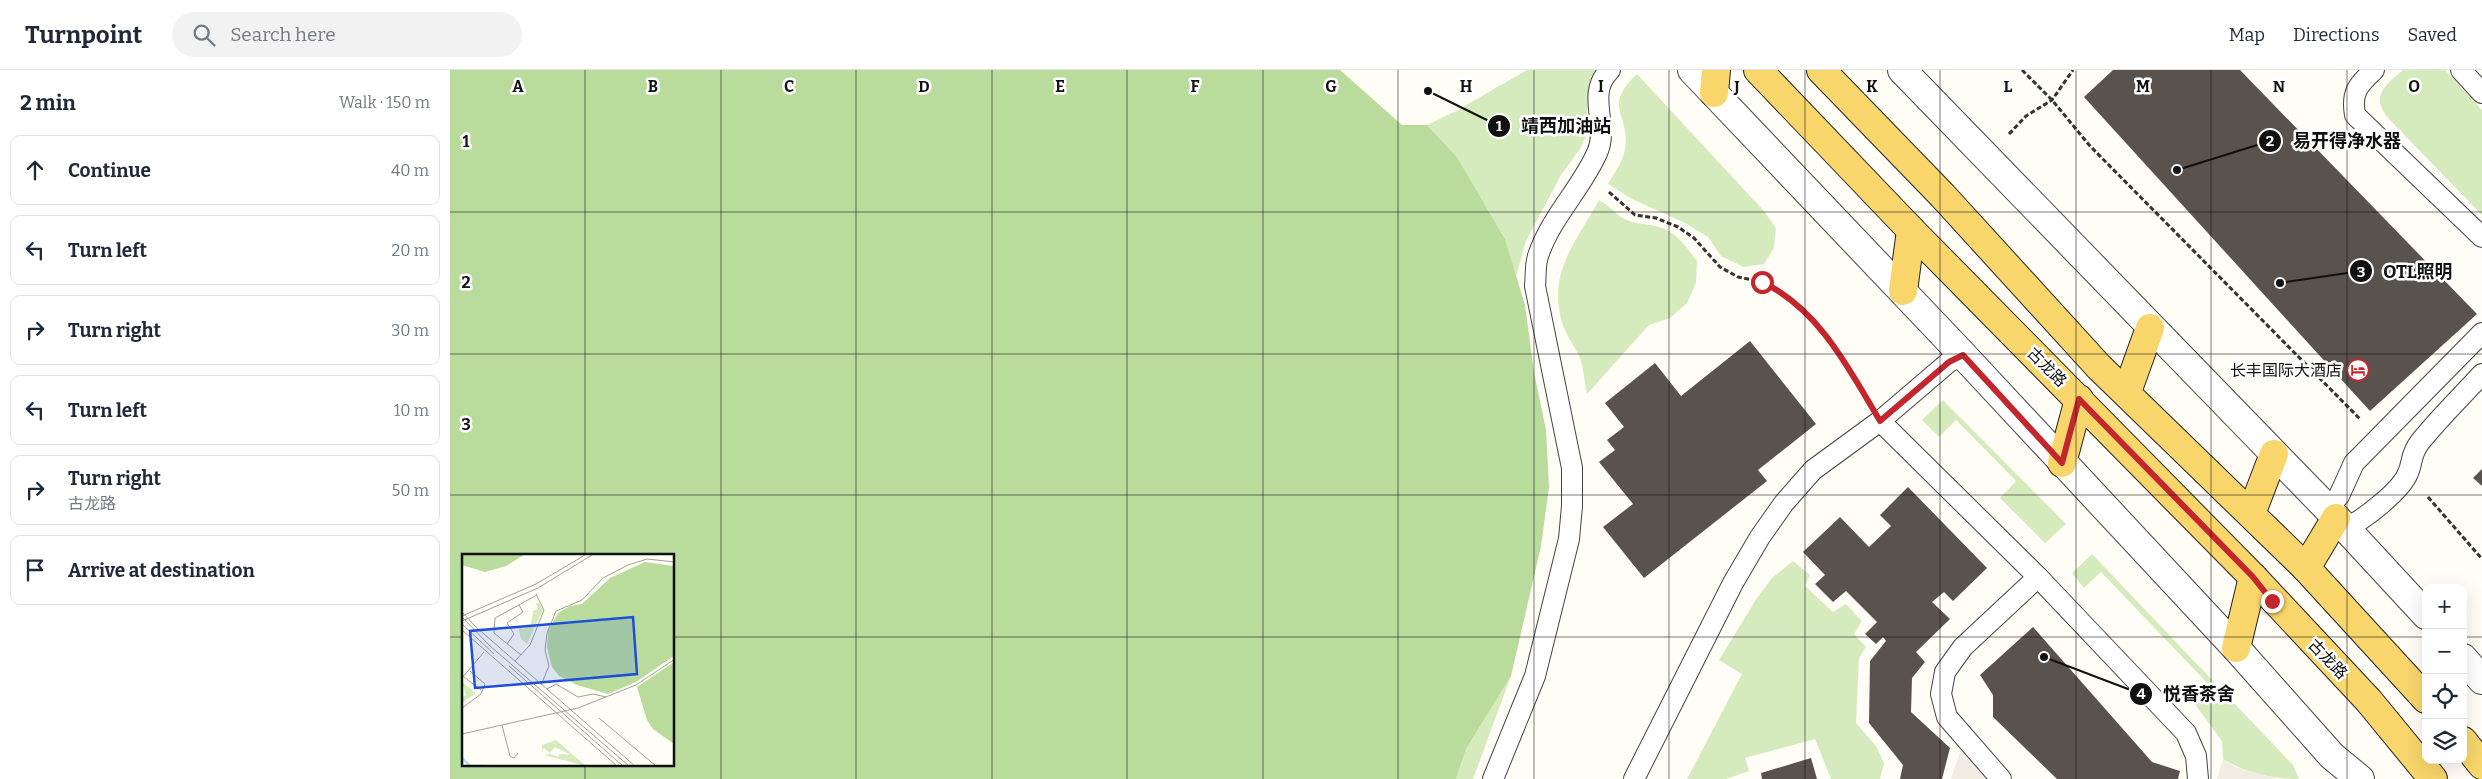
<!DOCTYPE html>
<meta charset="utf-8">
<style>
:root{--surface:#fff;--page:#f2f2f3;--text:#1f2937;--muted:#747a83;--line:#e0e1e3}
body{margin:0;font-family:Bitter,"Noto Sans SC",serif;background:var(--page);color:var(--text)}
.controls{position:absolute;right:15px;bottom:15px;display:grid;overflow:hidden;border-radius:10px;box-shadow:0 5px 20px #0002}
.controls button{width:45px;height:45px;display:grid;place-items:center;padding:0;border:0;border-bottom:1px solid var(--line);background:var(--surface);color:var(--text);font:25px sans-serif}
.stop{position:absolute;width:15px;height:15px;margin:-11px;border:4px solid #c4262e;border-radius:50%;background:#fff}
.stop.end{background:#c4262e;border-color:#fff;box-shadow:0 1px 5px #0008}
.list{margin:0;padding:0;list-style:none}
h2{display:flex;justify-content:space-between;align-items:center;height:65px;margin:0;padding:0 20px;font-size:21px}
h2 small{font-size:16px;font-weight:400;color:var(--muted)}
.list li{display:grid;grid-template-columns:32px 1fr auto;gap:15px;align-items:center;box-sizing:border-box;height:70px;margin:0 10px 10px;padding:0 10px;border:1px solid var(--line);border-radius:10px}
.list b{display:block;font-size:19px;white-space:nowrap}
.list p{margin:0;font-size:16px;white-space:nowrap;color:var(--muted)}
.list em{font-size:16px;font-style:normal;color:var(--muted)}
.icon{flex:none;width:28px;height:28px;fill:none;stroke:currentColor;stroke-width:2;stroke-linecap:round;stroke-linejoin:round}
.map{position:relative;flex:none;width:2032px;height:709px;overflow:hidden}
header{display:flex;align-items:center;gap:30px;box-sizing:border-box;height:70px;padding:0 25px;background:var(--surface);border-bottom:1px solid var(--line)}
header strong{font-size:24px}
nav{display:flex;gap:28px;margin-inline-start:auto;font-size:18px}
.search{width:350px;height:45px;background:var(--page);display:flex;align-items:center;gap:12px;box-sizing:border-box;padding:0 18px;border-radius:28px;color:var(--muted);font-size:19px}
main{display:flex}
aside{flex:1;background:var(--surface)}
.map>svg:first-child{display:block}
</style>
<header>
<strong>Turnpoint</strong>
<div class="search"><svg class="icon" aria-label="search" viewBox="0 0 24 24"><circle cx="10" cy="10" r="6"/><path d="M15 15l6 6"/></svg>Search here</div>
<nav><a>Map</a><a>Directions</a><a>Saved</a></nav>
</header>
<main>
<aside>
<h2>2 min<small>Walk · 150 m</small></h2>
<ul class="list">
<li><svg class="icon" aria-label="ahead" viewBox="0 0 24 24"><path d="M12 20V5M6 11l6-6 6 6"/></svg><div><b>Continue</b></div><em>40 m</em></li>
<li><svg class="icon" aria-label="left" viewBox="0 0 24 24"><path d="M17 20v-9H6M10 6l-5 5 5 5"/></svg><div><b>Turn left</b></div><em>20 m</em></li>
<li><svg class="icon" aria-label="right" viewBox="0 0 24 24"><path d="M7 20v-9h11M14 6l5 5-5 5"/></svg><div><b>Turn right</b></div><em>30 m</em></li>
<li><svg class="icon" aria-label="left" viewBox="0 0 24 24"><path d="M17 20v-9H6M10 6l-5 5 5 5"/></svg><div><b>Turn left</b></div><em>10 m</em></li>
<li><svg class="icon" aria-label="right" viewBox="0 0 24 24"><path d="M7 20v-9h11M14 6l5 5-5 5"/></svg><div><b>Turn right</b><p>古龙路</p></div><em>50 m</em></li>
<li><svg class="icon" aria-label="arrive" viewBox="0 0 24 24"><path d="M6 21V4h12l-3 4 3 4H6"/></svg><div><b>Arrive at destination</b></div></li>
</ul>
</aside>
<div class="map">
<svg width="2032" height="709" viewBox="0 0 2032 709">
<rect width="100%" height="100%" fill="#fffdf5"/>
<g fill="#d5ebbd">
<polygon points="1077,0 1148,0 1139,17 1137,41 1139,59 1130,79 1111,105 1076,171 1066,207 1055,169 1007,87 977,55 1006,41"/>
<path d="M1953,0H1995L2032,40V145L1937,47C1921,24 1935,16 1953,0Z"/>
<path d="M1187,4L1313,140L1326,158L1324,178L1314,194L1294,197L1271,186L1258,167L1235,153L1182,129L1158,114C1165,102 1173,92 1175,79C1181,44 1151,38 1187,4Z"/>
<path d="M1149,130C1158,135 1164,142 1171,147C1184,155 1196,153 1209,157C1227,162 1237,178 1247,191L1246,213L1237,233L1220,248L1199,255L1137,324C1134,312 1134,297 1129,286C1125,277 1118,268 1114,258C1095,205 1125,174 1149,130Z"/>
<polygon points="1493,330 1616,454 1595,473 1550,428 1566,411 1506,350 1489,367 1472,350"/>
<path d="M1642,484L1843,695L1849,709C1823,709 1795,703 1773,689L1772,671L1744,633L1761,617L1651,502L1634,518L1622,503Z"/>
<polygon points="1343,491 1360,505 1355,516 1383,542 1396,534 1412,551 1404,564 1416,577 1409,588 1406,653 1426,676 1434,693 1430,709 1381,709 1365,669 1295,688 1299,701 1276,709 1237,709 1292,604 1269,590 1307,528 1322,508"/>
<polygon points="1061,606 1023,709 1006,709 1016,679"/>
</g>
<path fill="#b9dc9c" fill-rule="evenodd" d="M0,0H890L952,55H977L1007,87L1055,169L1075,235L1084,302L1096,360L1099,417L1091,476L1061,606L1016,679L1006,709H0ZM14,485H224V695H14Z"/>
<g fill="#f1ede2">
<polygon points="1512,676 1529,695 1537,709 1501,709"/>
<polygon points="1773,689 1785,697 1828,709 1767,709"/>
</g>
<g fill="#5a524d">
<polygon points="1663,0 1790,0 2027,244 1920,341 1634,27"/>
<polygon points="1300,271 1366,354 1308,400 1317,411 1194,508 1153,457 1183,434 1149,392 1165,380 1157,370 1174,357 1155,333 1205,293 1231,326"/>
<polygon points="2032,399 2032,416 2023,408"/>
<polygon points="1458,417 1537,498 1503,531 1494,522 1482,532 1500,549 1466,582 1475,592 1462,608 1461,642 1500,678 1492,709 1450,709 1453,695 1419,653 1420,591 1436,571 1433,567 1426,574 1415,564 1427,552 1396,521 1383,532 1365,514 1375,505 1353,482 1390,447 1419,477 1441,456 1430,445"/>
<polygon points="1583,557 1702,692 1730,701 1728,709 1607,709 1543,647 1543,625 1530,605"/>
<polygon points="1361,688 1367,709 1312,709 1311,703"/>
</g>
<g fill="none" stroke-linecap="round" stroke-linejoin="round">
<g stroke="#444" stroke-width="22">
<g id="lane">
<path d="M1924,0C1908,15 1901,22 1905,45L2032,167"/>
<polyline points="2011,0 2032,23"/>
<polyline points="1430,351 1588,507 1736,663 1746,686 1748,709"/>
<polyline points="1877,438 1889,426 1904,393 2032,263"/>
<path d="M1896,458C1913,450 1951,421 1958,403C1963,392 1960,385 1970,372C1989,348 2012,326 2032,304"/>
<path d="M1043,709L1085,606L1119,469L1122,436V398L1085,216C1086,206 1085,195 1088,186C1101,147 1131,119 1147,83C1160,55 1135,24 1160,0"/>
<polyline points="1184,709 1283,513 1310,467 1334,433 1363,400 1430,351 1499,292 1513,285"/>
<polyline points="1551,709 1497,647 1491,624 1495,602 1513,577 1588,507"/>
</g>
</g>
<g stroke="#444" stroke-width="30">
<g id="street">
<polyline points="1242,0 1513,285 1786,578 1882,686 1910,709"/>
<polyline points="1452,0 1877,438 1976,545"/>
<polyline points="2013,588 2032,610"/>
</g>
</g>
<g stroke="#222" stroke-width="30">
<g id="primary">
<polyline points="1308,0 1461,160 1803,507 1919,631 1983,709"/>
<polyline points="1371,0 1493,126 1649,297 1856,498 1976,629"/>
<polyline points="1264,23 1266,0"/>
<polyline points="1453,221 1461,160"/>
<polyline points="1677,322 1700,258"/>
<polyline points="1612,393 1629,329"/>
<polyline points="1801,444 1824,384"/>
<polyline points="1856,498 1886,448"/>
<polyline points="1786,578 1803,507"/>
<polyline points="2013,671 2032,695"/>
</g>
</g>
<g stroke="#333" stroke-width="3" stroke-dasharray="5 2.5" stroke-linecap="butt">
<polyline points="1572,0 1602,30 1640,76 1910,349"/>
<polyline points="1559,64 1576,46 1602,30 1623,0"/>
<polyline points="1159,122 1185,145 1206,148 1228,157 1244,168 1270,197 1288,207 1312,212 1332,222 1350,237 1382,273 1415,325"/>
<polyline points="1978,427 2032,489"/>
</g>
<use href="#lane" stroke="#fff" stroke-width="20"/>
<use href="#street" stroke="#fff" stroke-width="28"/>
<use href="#primary" stroke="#f9d66b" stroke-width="28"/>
</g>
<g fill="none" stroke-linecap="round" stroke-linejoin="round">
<path stroke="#c4262e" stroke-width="6" d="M1312,212C1369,239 1399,299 1430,351L1499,292L1513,285L1612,393L1629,329L1803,507L1822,531"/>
</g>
<path fill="none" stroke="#111" stroke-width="1" stroke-opacity="0.55" d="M135,0V485M271,0V709M406,0V709M542,0V709M677,0V709M813,0V709M948,0V709M1084,0V709M1219,0V709M1355,0V709M1490,0V709M1626,0V709M1761,0V709M1897,0V709M0,142H2032M0,284H2032M0,425H2032M0,567H14M224,567H1976M2013,567H2032M135,695V709"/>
<defs>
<g id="hotel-ring" transform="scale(1.125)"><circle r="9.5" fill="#fff" stroke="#c4262e" stroke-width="1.5"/><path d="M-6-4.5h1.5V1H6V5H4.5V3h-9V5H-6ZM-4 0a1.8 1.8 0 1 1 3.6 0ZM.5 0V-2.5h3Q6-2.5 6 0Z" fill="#c4262e"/></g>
</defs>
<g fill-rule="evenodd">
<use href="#hotel-ring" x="1908" y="300"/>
</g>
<g text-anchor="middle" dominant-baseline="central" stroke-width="5" stroke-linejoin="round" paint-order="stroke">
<g font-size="16" fill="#111" stroke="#fff">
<text transform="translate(1597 297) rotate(45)">古龙路</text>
<text transform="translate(1878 589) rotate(46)">古龙路</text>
</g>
<g font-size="16" fill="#111" stroke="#fff" text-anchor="end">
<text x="1892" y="300">长丰国际大酒店</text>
</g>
</g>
<g transform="translate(12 484)">
<rect width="212" height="212" fill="#fffdf5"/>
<path d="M77,48L81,55L65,90L59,85L56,72L62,75L69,71L71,57L76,55L74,50ZM0,128L14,139L0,149V143L4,141ZM94,186L110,200L109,201L93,193L88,199L82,194L80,198V191ZM89,200L96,203L98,200L111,201L124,212L82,201Z" fill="#d5ebbd"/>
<path d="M0,1H62L44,12L23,18L0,11ZM183,8L212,12V102L174,128L146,140L115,131L97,122L90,113L85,94L86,78L96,59L108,52L120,50L148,24ZM212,108V190L191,175L185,166L175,133Z" fill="#b9dc9c"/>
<path fill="none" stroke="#b9e0f7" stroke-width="2.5" d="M0,204L8,212H22"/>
<path fill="none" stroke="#a09f9a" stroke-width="1" d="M0,58L14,73L173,212M0,62L74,30L123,1M0,63L28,92L167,212M0,67L76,34L130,1M0,70L32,100M0,76L155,212M45,90L52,80L45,69L61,58L57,51M59,101L32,79L33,64L75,41M53,107L68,91L82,56L74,40M47,112L161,212M2,123L19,136M0,124L22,98M79,131L87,112L83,96L85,79L94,57L120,46L141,24L166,11L185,5L213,8M85,135L94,130L116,143L131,140L144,143M0,154L19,140L23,130L8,117M116,154L174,131L213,105M137,164L194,212M40,171L48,202L52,204L56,199M0,180L116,154"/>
<path fill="#1d4ed8" fill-opacity="0.15" stroke="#1d4ed8" stroke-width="2.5" d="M171,63L175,120L13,134L8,77Z"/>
<rect width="212" height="212" fill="none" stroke="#111" stroke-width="2.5"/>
</g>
<g font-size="16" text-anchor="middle" font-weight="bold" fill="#111" stroke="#fff" stroke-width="5" stroke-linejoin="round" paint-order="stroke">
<text x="68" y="22">A</text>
<text x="203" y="22">B</text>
<text x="339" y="22">C</text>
<text x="474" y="22">D</text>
<text x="610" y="22">E</text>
<text x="745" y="22">F</text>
<text x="881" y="22">G</text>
<text x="1016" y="22">H</text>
<text x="1151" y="22">I</text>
<text x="1287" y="22">J</text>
<text x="1422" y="22">K</text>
<text x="1558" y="22">L</text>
<text x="1693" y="22">M</text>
<text x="1829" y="22">N</text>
<text x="1964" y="22">O</text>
<text x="16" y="77">1</text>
<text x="16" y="218">2</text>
<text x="16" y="360">3</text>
</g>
<path fill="none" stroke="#111" stroke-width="2" d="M978 21L1049 56M1727 100L1820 71M1830 213L1911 201M1594 587L1691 624"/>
<g fill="#111" stroke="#fff" stroke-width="2">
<circle cx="978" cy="21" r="5"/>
<circle cx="1727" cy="100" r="5"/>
<circle cx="1830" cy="213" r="5"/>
<circle cx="1594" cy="587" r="5"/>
<circle cx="1049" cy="56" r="12"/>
<circle cx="1820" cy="71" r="12"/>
<circle cx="1911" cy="201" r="12"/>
<circle cx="1691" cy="624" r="12"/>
</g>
<g font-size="15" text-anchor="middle" font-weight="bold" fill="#fff">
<text x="1049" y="61">1</text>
<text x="1820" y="76">2</text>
<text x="1911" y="207">3</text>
<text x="1691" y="629">4</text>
</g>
<g font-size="18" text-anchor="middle" font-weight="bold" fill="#111" stroke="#fff" stroke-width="5" stroke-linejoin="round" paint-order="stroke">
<text x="1116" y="62">靖西加油站</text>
<text x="1897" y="77">易开得净水器</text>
<text x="1968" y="208">OTL照明</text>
<text x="1749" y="630">悦香茶舍</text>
</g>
</svg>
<div class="controls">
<button>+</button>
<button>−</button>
<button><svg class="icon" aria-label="locate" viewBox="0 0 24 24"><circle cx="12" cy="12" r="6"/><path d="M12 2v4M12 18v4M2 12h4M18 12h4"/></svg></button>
<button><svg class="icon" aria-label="layers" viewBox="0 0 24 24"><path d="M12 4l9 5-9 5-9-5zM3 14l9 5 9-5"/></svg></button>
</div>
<div class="stop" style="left:1312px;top:212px"></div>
<div class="stop end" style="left:1822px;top:531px"></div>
</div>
</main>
